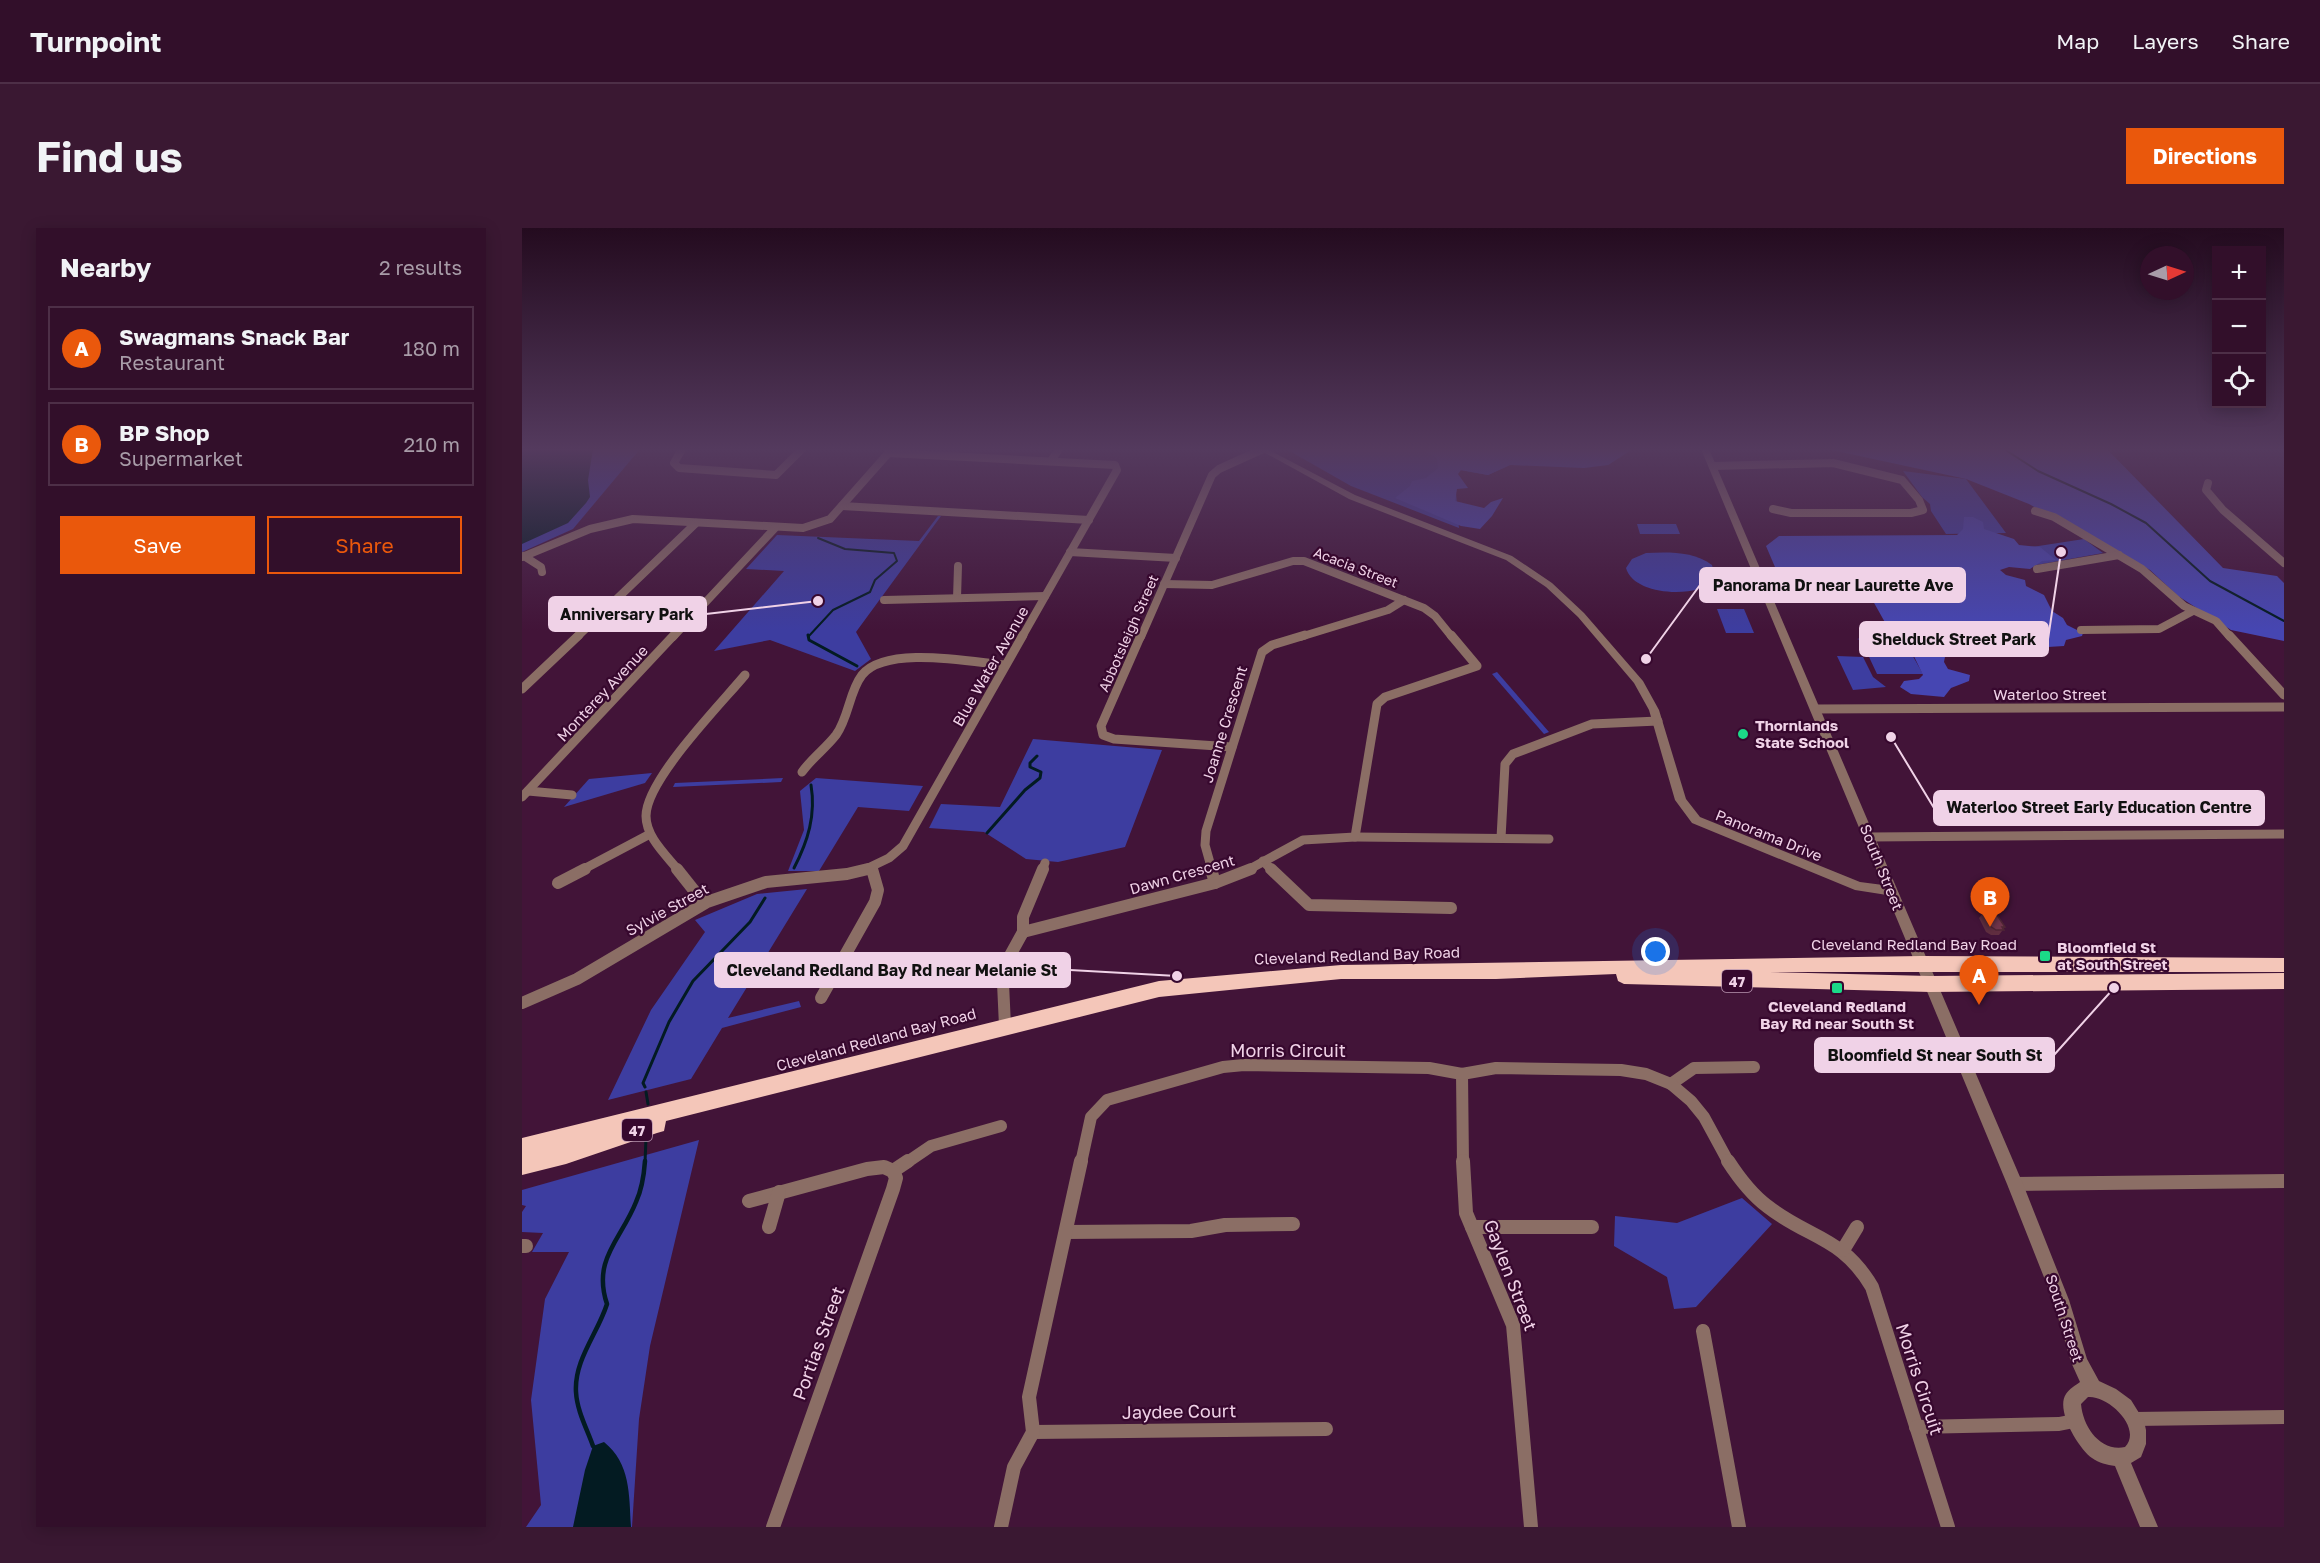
<!DOCTYPE html>
<meta charset="utf-8">
<style>
:root{--surface:#320f2a;--page:#3a1832;--text:#f1f3f6;--muted:#a89ca8;--line:#4d2f47;--accent:#ea580c}
body{margin:0;font-family:"Golos Text",sans-serif;background:var(--page);color:var(--text)}
.controls{position:absolute;right:18px;top:18px;display:grid;overflow:hidden;border-radius:0px;box-shadow:0 3px 15px #0003}
.controls button{width:54px;height:54px;display:grid;place-items:center;padding:0;border:0;border-bottom:2px solid var(--line);background:var(--surface);color:var(--text);font:30px sans-serif}
.compass{position:absolute;left:1618px;top:18px;width:54px;height:54px;border-radius:50%;background:var(--surface);box-shadow:0 3px 15px #0003;rotate:86deg}
.you{position:absolute;left:1134px;top:724px;width:21px;height:21px;margin:-15px;border:4px solid #fff;border-radius:50%;background:#1a73e8;box-shadow:0 0 0 9px #1a73e833}
.badge{display:grid;place-items:center;width:39px;height:39px;border-radius:50%;background:var(--accent);color:#fff;font-size:20px;font-weight:700}
.pin{position:absolute;translate:-50% -50px;filter:drop-shadow(0 2px 3px #0008)}
.pin::after{content:'';position:absolute;top:32px;width:21px;height:18px;background:inherit;clip-path:polygon(0 0,100% 0,50% 100%)}
.list{margin:0;padding:0;list-style:none}
h2{display:flex;justify-content:space-between;align-items:center;height:78px;margin:0;padding:0 24px;font-size:26px}
h2 small{font-size:20px;font-weight:400;color:var(--muted)}
.list li{display:grid;grid-template-columns:39px 1fr auto;gap:18px;align-items:center;box-sizing:border-box;height:84px;margin:0 12px 12px;padding:0 12px;border:2px solid var(--line);border-radius:0px}
.list b{display:block;font-size:22px;white-space:nowrap}
.list p{margin:0;font-size:20px;white-space:nowrap;color:var(--muted)}
.list em{font-size:20px;font-style:normal;color:var(--muted)}
.actions{display:flex;gap:12px;padding:18px 24px}
.actions a{flex:1;padding:14px 0;border:2px solid var(--accent);border-radius:0px;text-align:center;font-size:21px;color:var(--accent)}
.actions .main{background:var(--accent);color:#fff}
.icon{flex:none;width:33px;height:33px;fill:none;stroke:currentColor;stroke-width:2;stroke-linecap:round;stroke-linejoin:round}
.map{position:relative;flex:none;width:1762px;height:1299px;overflow:hidden;border-radius:0px}
header{display:flex;align-items:center;gap:36px;box-sizing:border-box;height:84px;padding:0 30px;background:var(--surface);border-bottom:2px solid var(--line)}
header strong{font-size:28px}
nav{display:flex;gap:33px;margin-inline-start:auto;font-size:21px}
.intro{display:flex;align-items:center;justify-content:space-between;box-sizing:border-box;height:144px;padding:0 36px}
h1{margin:0;font-size:42px}
.button{padding:15px 27px;border-radius:0px;background:var(--accent);color:#fff;font-size:21px;font-weight:700}
main{display:flex;gap:36px;padding:0 36px}
aside{flex:1;background:var(--surface);border-radius:0px;box-shadow:0 3px 15px #0003}
.map>svg:first-child{display:block}
</style>
<header>
<strong>Turnpoint</strong>
<nav><a>Map</a><a>Layers</a><a>Share</a></nav>
</header>
<div class="intro"><h1>Find us</h1><a class="button">Directions</a></div>
<main>
<aside>
<h2>Nearby<small>2 results</small></h2>
<ul class="list">
<li><span class="badge">A</span><div><b>Swagmans Snack Bar</b><p>Restaurant</p></div><em>180 m</em></li>
<li><span class="badge">B</span><div><b>BP Shop</b><p>Supermarket</p></div><em>210 m</em></li>
</ul>
<div class="actions"><a class="main">Save</a><a>Share</a></div>
</aside>
<div class="map">
<svg width="1762" height="1299" viewBox="0 0 1762 1299">
<rect width="100%" height="100%" fill="#421438"/>
<g fill="#3d3da0">
<polygon points="0,221 118,221 51,301 0,324"/>
<polygon points="764,221 1111,221 1086,237 988,237 966,247 932,241 937,300 829,258"/>
<polygon points="1381,243 1444,251 1484,305 1424,306 1409,283 1408,276 1400,269"/>
<polygon points="416,288 419,288 334,404 349,431 333,443 248,412 192,423 262,343 224,341 255,307 397,313"/>
<polygon points="1115,296 1154,296 1158,306 1118,306"/>
<polygon points="1562,311 1581,325 1509,338 1496,321"/>
<path d="M1124,325C1145,324 1172,323 1190,337L1194,352C1177,370 1112,369 1104,340L1110,331Z"/>
<polygon points="1195,381 1222,381 1232,405 1204,405"/>
<polygon points="1341,416 1384,416 1401,446 1355,446"/>
<polygon points="1315,428 1341,429 1351,449 1364,459 1331,462"/>
<polygon points="975,444 1027,504 1022,506 970,446"/>
<polygon points="511,511 640,522 603,619 536,634 504,631 462,604 407,600 419,576 478,579"/>
<polygon points="130,545 123,555 42,579 67,551"/>
<polygon points="261,550 259,554 151,559 153,555"/>
<polygon points="294,550 401,558 387,583 336,579 297,643 266,643 282,602 278,563"/>
<polygon points="285,661 206,790 277,773 279,779 200,800 169,851 86,872 129,782 183,704 173,692 235,666"/>
<polygon points="177,912 128,1118 117,1191 110,1299 4,1299 19,1277 9,1172 23,1071 47,1024 10,1024 21,1005 0,1004 0,984 4,978 0,977 0,962"/>
<polygon points="1220,970 1250,996 1174,1079 1152,1081 1145,1049 1092,1018 1093,988 1155,995"/>
</g>
<g fill="#4646b2">
<polygon points="899,221 1110,221 1086,237 1062,240 988,237 966,247 939,242 936,246 946,260 935,261 933,273 962,280 969,274 981,270 970,288 958,301 939,298 873,270 888,258 890,253 904,250 916,240 915,230"/>
<polygon points="1305,221 1585,221 1701,340 1755,348 1762,355 1762,413 1709,402 1656,368 1628,342 1507,276 1444,251"/>
<polygon points="1442,289 1451,289 1461,294 1462,301 1492,311 1497,317 1518,319 1534,332 1520,333 1508,341 1487,339 1478,342 1484,347 1503,352 1504,358 1522,367 1530,383 1541,390 1545,397 1561,405 1560,408 1544,412 1542,418 1492,421 1425,418 1422,434 1426,441 1448,447 1447,453 1429,460 1422,469 1389,466 1378,459 1382,453 1397,451 1401,447 1386,416 1356,415 1335,411 1349,409 1351,404 1362,403 1365,398 1351,373 1319,365 1289,366 1262,360 1244,318 1257,308 1435,307 1441,301"/>
</g>
<g fill="#031b22">
<polygon points="0,221 71,221 66,252 68,269 64,275 46,295 0,316"/>
<path d="M82,1214C109,1236 107,1267 109,1299H51L63,1242L71,1218Z"/>
</g>
<g fill="none" stroke-linecap="round" stroke-linejoin="round">
<g stroke="#031b22" stroke-width="2">
<polyline points="1482,221 1516,243 1589,276 1624,295 1688,353 1762,393"/>
<polyline points="286,409 311,382 348,364 353,352 375,333 372,325 323,321 296,310"/>
</g>
<g stroke="#031b22" stroke-width="3">
<polyline points="286,407 287,412 335,438"/>
<polyline points="465,605 503,562 518,550 519,544 508,539 508,535 515,528"/>
<path d="M272,640C286,613 294,587 289,557"/>
<polyline points="123,859 121,855 147,794 171,753 228,694 243,670"/>
<polyline points="124,864 126,876"/>
<polyline points="123,935 124,910"/>
</g>
<path stroke="#031b22" stroke-width="4.5" d="M71,1218C65,1201 55,1183 54,1164C52,1132 76,1105 85,1076C70,1031 99,1012 114,974C120,961 122,947 123,933"/>
<g stroke="#8b6e65" stroke-width="8">
<polyline points="160,221 152,235 157,240 254,247 280,221"/>
<polyline points="367,225 593,237 595,242 500,409"/>
<polyline points="529,233 537,221"/>
<polyline points="1191,238 1311,235 1380,252 1397,272 1401,282 1389,285 1269,285 1251,281"/>
<polyline points="1686,255 1684,262 1701,282 1762,335"/>
<polyline points="320,278 567,292"/>
<polyline points="1513,283 1532,289 1620,341 1662,378 1694,393 1708,409"/>
<polyline points="548,324 654,330"/>
<polyline points="2,328 19,339 20,344"/>
<polyline points="0,329 68,301 111,291 281,300 308,291 370,221"/>
<polyline points="1515,341 1597,327"/>
<polyline points="642,356 690,357 771,333 782,333 902,380 913,388 930,409"/>
<polyline points="435,370 436,338"/>
<polyline points="362,372 523,368"/>
<polyline points="1559,402 1637,401 1671,383"/>
<polyline points="55,409 174,295"/>
<polyline points="151,409 253,300"/>
<polyline points="619,409 690,247 697,241 741,221"/>
<polyline points="778,409 866,382 882,372"/>
</g>
<g stroke="#8b6e65" stroke-width="9">
<polyline points="619,407 579,498 581,507 592,511 710,519"/>
<polyline points="1707,407 1762,467"/>
<polyline points="0,461 57,407"/>
<polyline points="1294,481 1762,479"/>
<path d="M280,544C290,530 304,520 314,507C327,489 327,464 340,447C364,417 449,434 483,437"/>
<polyline points="6,563 50,567"/>
<polyline points="0,569 152,407"/>
<polyline points="833,609 1027,611"/>
<polyline points="1348,609 1762,606"/>
<polyline points="979,610 983,536 991,526 1070,496 1136,493"/>
<polyline points="741,633 750,642"/>
<polyline points="350,640 351,642"/>
<polyline points="60,642 128,606"/>
<path d="M156,642C144,627 124,609 124,588C124,552 198,477 223,447"/>
<polyline points="342,642 367,630 381,618 501,407"/>
<polyline points="520,642 523,635"/>
<polyline points="690,642 683,617 684,603 740,424 750,417 783,407"/>
<polyline points="726,642 781,612 833,609 855,476 863,469 955,438 929,407"/>
</g>
<g stroke="#8b6e65" stroke-width="12">
<polyline points="155,641 182,675"/>
<polyline points="689,641 693,655"/>
<polyline points="749,641 787,677 929,680"/>
<polyline points="36,655 63,641"/>
<polyline points="501,704 693,655 729,641"/>
<polyline points="299,770 353,674 356,662 350,641"/>
<polyline points="0,775 55,751 185,674 244,654 325,646 346,641"/>
<polyline points="483,798 481,755 485,733 501,704 501,689 521,641"/>
<polyline points="940,846 941,935"/>
<polyline points="1149,856 1172,840 1232,839"/>
<polyline points="384,935 409,918 479,898"/>
<polyline points="559,935 569,889 585,872 701,839 722,837 907,840 940,846 974,840 1099,842 1124,846 1149,856 1169,873 1182,889 1207,935"/>
</g>
<g stroke="#8b6e65" stroke-width="14">
<polyline points="941,933 944,985 991,1097 1009,1299"/>
<path d="M1206,933C1217,950 1229,966 1245,978C1287,1011 1320,1008 1350,1059L1426,1299"/>
<polyline points="371,943 386,933"/>
<polyline points="1493,956 1762,953"/>
<polyline points="227,973 345,941 362,939 371,943"/>
<polyline points="247,999 257,964"/>
<polyline points="950,999 1070,999"/>
<polyline points="544,1004 669,1003 703,997 771,996"/>
<polyline points="0,1018 4,1018"/>
<polyline points="1321,1022 1335,999"/>
<polyline points="1181,1103 1217,1299"/>
<polyline points="1612,1191 1762,1189"/>
<polyline points="1394,1199 1537,1196 1552,1193"/>
<polyline points="511,1204 804,1201"/>
<polyline points="251,1299 371,961 374,950 371,943"/>
<polyline points="479,1299 492,1239 511,1204 507,1169 559,933"/>
</g>
<path fill="#8b6e65" fill-rule="evenodd" d="M736,221H745L833,267L990,328L1030,355L1062,385L1121,453L1137,482L1164,571L1178,589L1338,654L1361,657L1179,221H1187L1501,956L1547,1072L1565,1131L1577,1153L1594,1161L1609,1172L1622,1193L1624,1202V1216L1619,1229L1609,1235L1636,1299H1618L1593,1238C1585,1237 1577,1235 1570,1230C1557,1221 1533,1182 1544,1166C1547,1161 1554,1157 1558,1154L1549,1134L1531,1072L1485,956L1365,667L1333,662L1170,595L1153,572L1127,482L1112,455L1056,389L1024,359L984,332L827,271ZM1566,1169C1586,1167 1621,1200 1603,1219C1578,1224 1561,1199 1559,1176Z"/>
<polygon fill="#f4c6b9" fill-rule="evenodd" points="1399,728 1762,730 1762,744 1247,744 1408,748 1762,745 1762,761 1408,764 1102,756 1096,753 1094,746 974,751 819,751 637,769 144,893 142,903 135,905 44,936 0,947 0,910 637,753 819,737"/>
</g>
<polygon fill="#602e40" points="1461,685 1483,699 1477,707 1469,707 1464,704 1457,690"/>
<polygon fill="#70354b" stroke="#4e2534" stroke-width="1.5" points="1473,684 1483,699 1480,699 1482,702 1474,702 1468,698 1461,685"/>
<linearGradient id="sky" x2="0" y2="1"><stop stop-color="#240b1f"/><stop offset="0.55" stop-color="#543a5e"/><stop offset="1" stop-color="#543a5e" stop-opacity="0"/></linearGradient>
<rect width="1762" height="403" fill="url(#sky)"/>
<g fill="#1bd988" stroke="#37082e" stroke-width="2">
<circle cx="1221" cy="506" r="6"/>
<rect x="1517" y="722" width="12" height="12" rx="3"/>
<rect x="1309" y="754" width="12" height="12" rx="3"/>
</g>
<g text-anchor="middle" dominant-baseline="central" stroke-width="4.5" stroke-linejoin="round" paint-order="stroke">
<g font-size="14" fill="#f0d2e7" stroke="#37082e">
<text transform="translate(834 339) rotate(21)">Acacia Street</text>
<text transform="translate(606 405) rotate(-66)">Abbotsleigh Street</text>
</g>
<g fill="#37082e" stroke="#b895b0" stroke-width="1.5">
<rect x="1200" y="742" width="30" height="22" rx="4.5"/>
<rect x="100" y="891" width="30" height="22" rx="4.5"/>
</g>
<g font-size="14" font-weight="bold" fill="#f0d2e7">
<text x="1215" y="753">47</text>
<text x="115" y="902">47</text>
</g>
<g font-size="15" fill="#f0d2e7" stroke="#37082e">
<text transform="translate(468 438) rotate(-60)">Blue Water Avenue</text>
<text transform="translate(80 465) rotate(-47)">Monterey Avenue</text>
<text x="1528" y="466">Waterloo Street</text>
<text transform="translate(702 496) rotate(-73)">Joanne Crescent</text>
<text transform="translate(1247 607) rotate(22)">Panorama Drive</text>
<text transform="translate(1360 639) rotate(68)">South Street</text>
<text transform="translate(660 646) rotate(-16)">Dawn Crescent</text>
<text transform="translate(145 681) rotate(-29)">Sylvie Street</text>
<text x="1392" y="716">Cleveland Redland Bay Road</text>
<text transform="translate(835 727) rotate(-2)">Cleveland Redland Bay Road</text>
<text transform="translate(354 811) rotate(-15)">Cleveland Redland Bay Road</text>
<text transform="translate(1543 1090) rotate(72)">South Street</text>
</g>
<g font-size="15" font-weight="bold" fill="#f0d2e7" stroke="#37082e" text-anchor="start">
<text x="1233" y="497">Thornlands<tspan x="1233" dy="17">State School</tspan></text>
<text x="1535" y="719">Bloomfield St<tspan x="1535" dy="17">at South Street</tspan></text>
<text x="1315" y="778" text-anchor="middle">Cleveland Redland<tspan x="1315" dy="17">Bay Rd near South St</tspan></text>
</g>
<g font-size="18" fill="#f0d2e7" stroke="#37082e">
<text x="766" y="822">Morris Circuit</text>
<text transform="translate(989 1047) rotate(69)">Gaylen Street</text>
<text transform="translate(296 1115) rotate(-70)">Portias Street</text>
<text transform="translate(1398 1151) rotate(72)">Morris Circuit</text>
<text transform="translate(657 1183) rotate(-1)">Jaydee Court</text>
</g>
</g>
<path fill="none" stroke="#f0d2e7" stroke-width="2" d="M1124 431L1178 357M296 373L184 386M1539 324L1526 411M1369 509L1412 580M655 748L548 742M1592 760L1532 827"/>
<g fill="#f0d2e7" stroke="#37082e" stroke-width="2">
<circle cx="1124" cy="431" r="6"/>
<circle cx="296" cy="373" r="6"/>
<circle cx="1539" cy="324" r="6"/>
<circle cx="1369" cy="509" r="6"/>
<circle cx="655" cy="748" r="6"/>
<circle cx="1592" cy="760" r="6"/>
</g>
<g fill="#f0d2e7" stroke="#f0d2e7" stroke-width="2">
<rect x="1178" y="340" width="265" height="34" rx="6"/>
<rect x="27" y="369" width="157" height="34" rx="6"/>
<rect x="1338" y="394" width="188" height="34" rx="6"/>
<rect x="1412" y="563" width="330" height="34" rx="6"/>
<rect x="193" y="725" width="355" height="34" rx="6"/>
<rect x="1293" y="810" width="239" height="34" rx="6"/>
</g>
<g font-size="16" text-anchor="middle" font-weight="bold" fill="#111">
<text x="1311" y="363">Panorama Dr near Laurette Ave</text>
<text x="105" y="392">Anniversary Park</text>
<text x="1432" y="417">Shelduck Street Park</text>
<text x="1577" y="585">Waterloo Street Early Education Centre</text>
<text x="370" y="748">Cleveland Redland Bay Rd near Melanie St</text>
<text x="1413" y="833">Bloomfield St near South St</text>
</g>
</svg>
<div class="controls">
<button>+</button>
<button>−</button>
<button><svg class="icon" aria-label="locate" viewBox="0 0 24 24"><circle cx="12" cy="12" r="6"/><path d="M12 2v4M12 18v4M2 12h4M18 12h4"/></svg></button>
</div>
<svg class="compass" viewBox="-18 -18 36 36"><path d="M0-13l5 13h-10z" fill="#e53935"/><path d="M0 13l5-13h-10z" fill="#a89ca8"/></svg>
<div class="you"></div>
<div class="pin badge" style="left:1457px;top:777px">A</div>
<div class="pin badge" style="left:1468px;top:699px">B</div>
</div>
</main>
